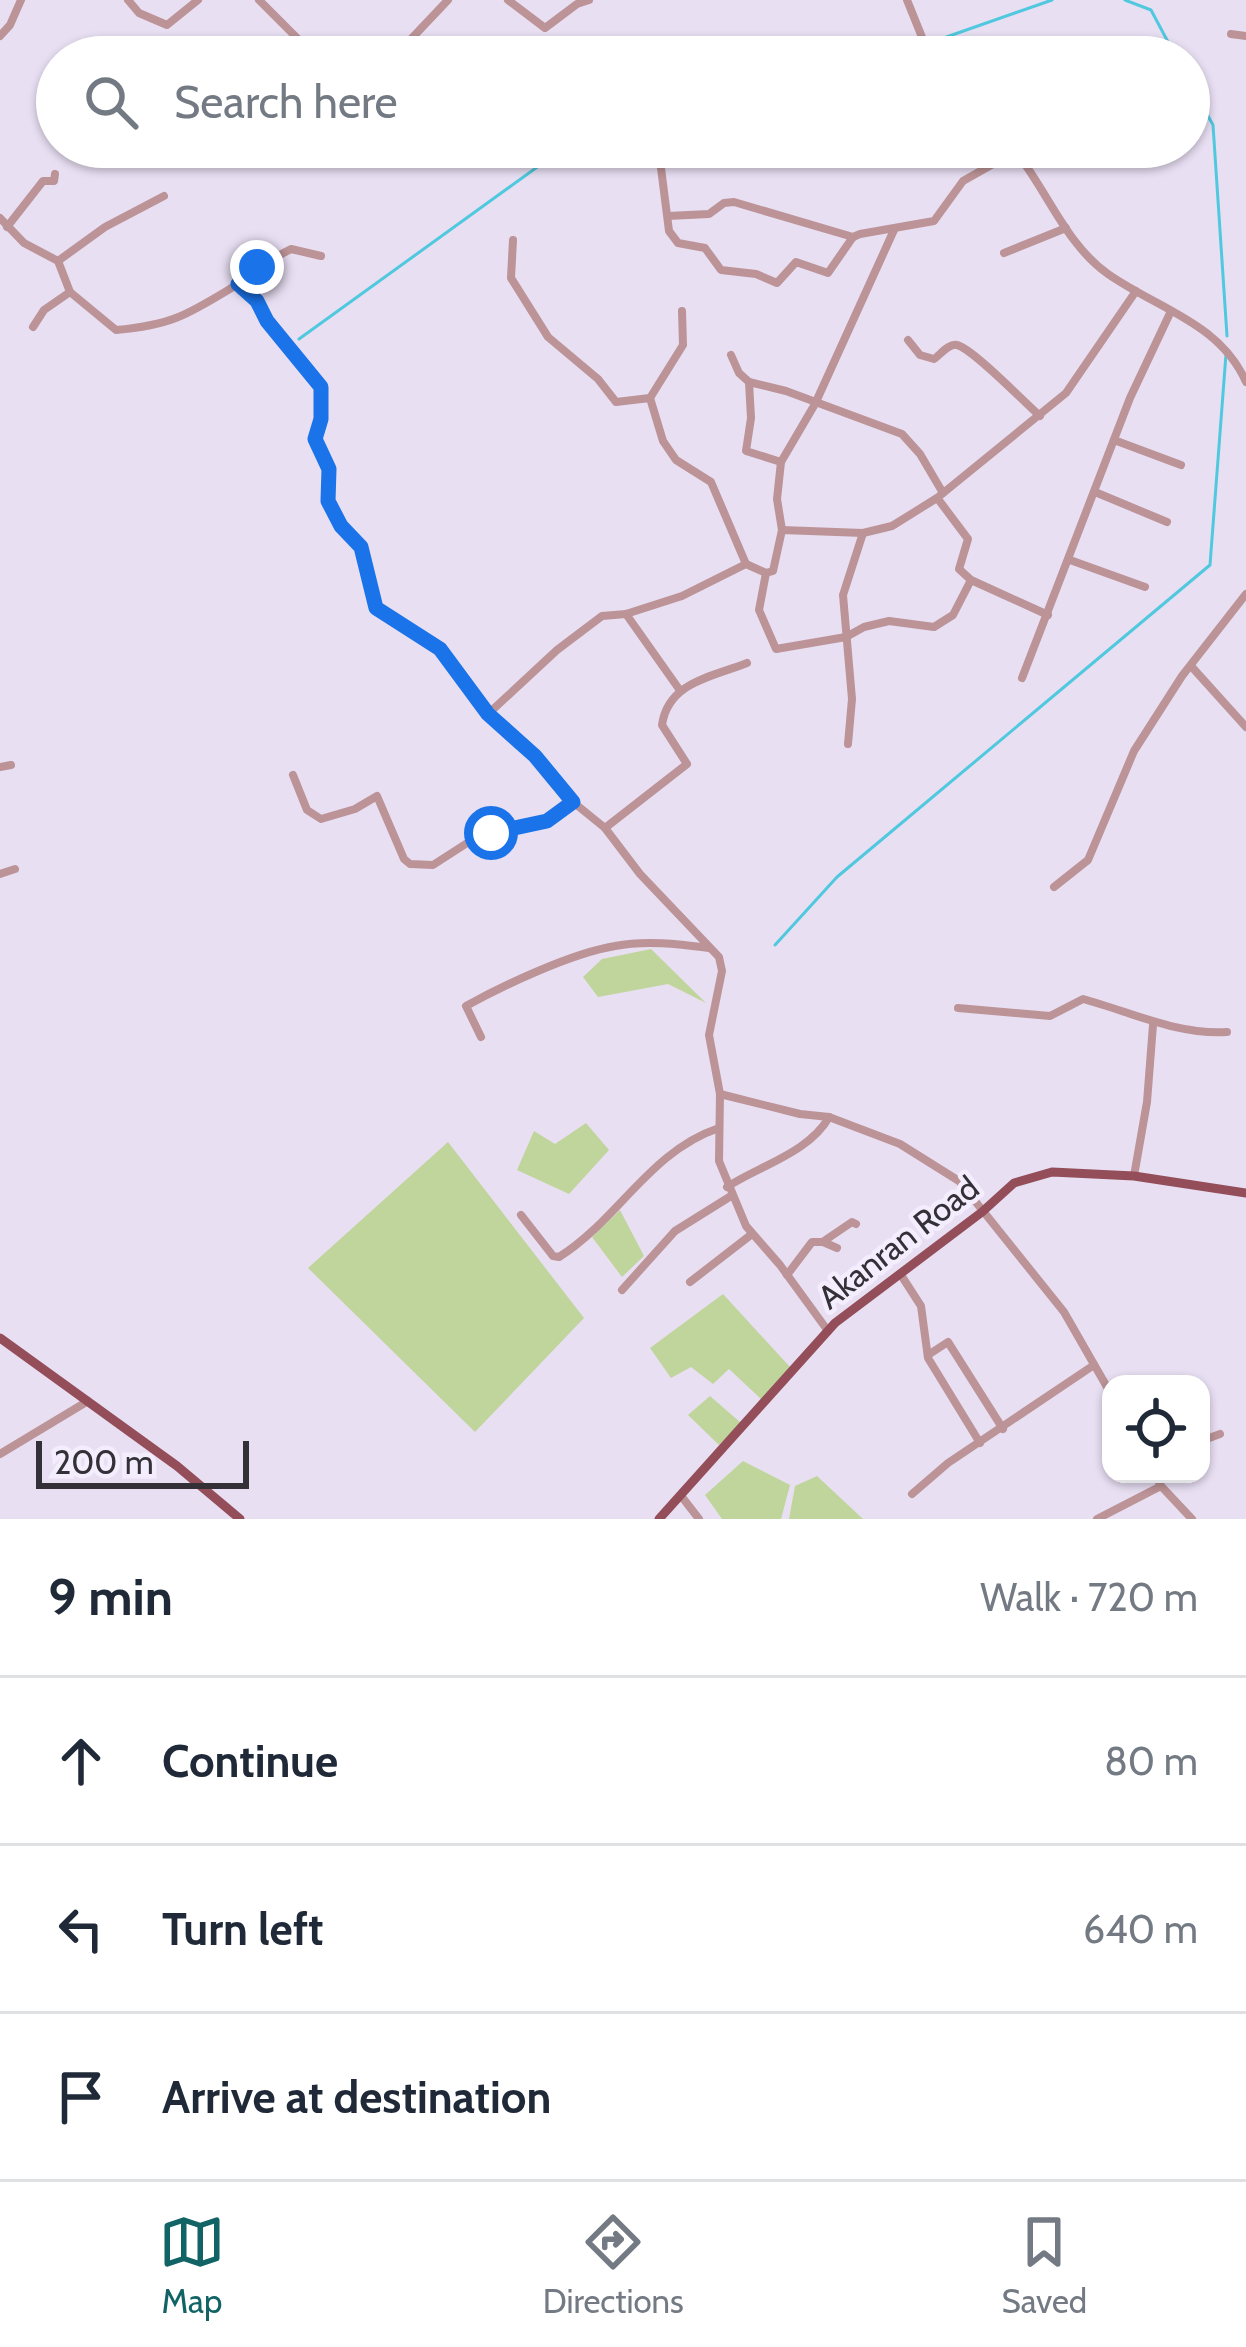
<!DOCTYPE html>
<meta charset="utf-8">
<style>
:root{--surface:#fff;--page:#f2f2f3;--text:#1f2937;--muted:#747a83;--line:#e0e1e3;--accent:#126366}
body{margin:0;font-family:Cabin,sans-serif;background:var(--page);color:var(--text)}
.controls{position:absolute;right:36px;bottom:36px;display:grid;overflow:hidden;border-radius:24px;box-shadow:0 3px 9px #0004}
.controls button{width:108px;height:108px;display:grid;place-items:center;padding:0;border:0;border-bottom:3px solid var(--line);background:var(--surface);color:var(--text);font:60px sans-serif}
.scale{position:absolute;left:36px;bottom:30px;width:213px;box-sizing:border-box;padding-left:12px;border:6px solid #333037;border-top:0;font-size:33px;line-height:42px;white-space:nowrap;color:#333037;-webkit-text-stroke:9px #f4edfd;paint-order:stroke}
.stop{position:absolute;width:36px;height:36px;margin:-27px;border:9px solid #1a73e8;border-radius:50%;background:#fff}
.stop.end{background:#1a73e8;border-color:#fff;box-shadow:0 3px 12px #0008}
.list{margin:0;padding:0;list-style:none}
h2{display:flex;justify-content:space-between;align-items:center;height:156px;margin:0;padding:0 48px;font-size:51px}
h2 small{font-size:39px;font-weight:400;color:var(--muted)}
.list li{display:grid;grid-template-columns:78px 1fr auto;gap:36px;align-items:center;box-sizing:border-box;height:168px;padding:0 48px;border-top:3px solid var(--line)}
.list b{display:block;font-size:45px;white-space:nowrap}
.list em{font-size:39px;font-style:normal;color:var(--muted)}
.icon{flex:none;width:66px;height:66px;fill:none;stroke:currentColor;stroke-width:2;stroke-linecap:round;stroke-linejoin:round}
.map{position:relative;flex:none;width:1246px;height:1519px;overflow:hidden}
.search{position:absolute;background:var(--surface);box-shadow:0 3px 9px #0004;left:36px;right:36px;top:36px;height:132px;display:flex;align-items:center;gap:30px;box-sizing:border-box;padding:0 42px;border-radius:66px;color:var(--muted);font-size:45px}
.sheet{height:660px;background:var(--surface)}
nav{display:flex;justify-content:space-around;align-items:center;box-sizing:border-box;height:168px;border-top:3px solid var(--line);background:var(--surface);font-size:33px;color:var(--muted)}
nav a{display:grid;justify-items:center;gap:6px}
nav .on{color:var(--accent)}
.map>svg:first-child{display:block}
</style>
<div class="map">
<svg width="1246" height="1519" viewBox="0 0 1246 1519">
<rect width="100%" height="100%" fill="#e8dff3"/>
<g fill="#c0d59b">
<polygon points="651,949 706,1003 668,984 598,997 583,977 602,959"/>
<polygon points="586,1123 609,1150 569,1194 517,1170 534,1131 555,1144"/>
<polygon points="448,1142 584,1318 475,1432 308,1268"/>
<polygon points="620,1210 644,1256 622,1277 592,1237"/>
<polygon points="723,1294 790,1367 761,1399 729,1369 713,1384 691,1367 671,1378 650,1348"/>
<polygon points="710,1396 741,1423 719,1445 688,1415"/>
<polygon points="743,1461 790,1485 781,1519 722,1519 705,1495"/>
<polygon points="817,1476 863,1519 789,1519 795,1486"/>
</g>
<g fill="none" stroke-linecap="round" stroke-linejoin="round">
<g stroke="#50c8de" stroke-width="3">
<polyline points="1125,0 1151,10 1176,57"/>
<polyline points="935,41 1052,0"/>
<polyline points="875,57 918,45"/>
<polyline points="1189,81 1213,125 1227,336"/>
<polyline points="299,339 565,147"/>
<polyline points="775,945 837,877 1210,565 1226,354"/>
</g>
<g stroke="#bc9397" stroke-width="8">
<polyline points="128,0 139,13 167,25 198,0"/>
<polyline points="259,0 316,57"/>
<polyline points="508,0 545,28 577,4 589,0"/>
<polyline points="907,0 930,57"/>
<polyline points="1231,34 1246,36"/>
<polyline points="0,36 10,25 21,0"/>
<polyline points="356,57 367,53 376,57"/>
<polyline points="394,57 448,0"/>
<path d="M1012,147C1046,187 1064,243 1108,274C1158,309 1220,323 1246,382"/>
<polyline points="661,168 669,231 678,243 705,248 721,270 756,274 777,283 796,262 828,273 853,237 860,234 934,221 963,181 1016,151"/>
<polyline points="668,216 709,214 724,203 734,202 853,237"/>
<path d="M0,218L24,243L58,261L70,292L116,330C174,325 190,313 238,284C253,295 257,307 267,322C283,345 315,363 321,391C325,408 319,423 315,439L329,469L328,501L341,526L361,547L376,608L440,649L488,714L535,756L573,802L605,828L640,874L719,957L722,971L709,1035L720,1094L719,1161L746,1226L780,1265L828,1331"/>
<polyline points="7,227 43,181 54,181 55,174"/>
<polyline points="513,240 511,278 548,337 598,379 616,402 650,398 663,441 676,460 711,482 746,564"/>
<polyline points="1004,253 1066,228"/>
<polyline points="58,261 105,227 164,196"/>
<polyline points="238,284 257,267 291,249 321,256"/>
<polyline points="33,327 44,310 70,292"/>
<path d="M908,340L920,355L934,359C940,355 949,343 957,345C972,348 1025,403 1040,416"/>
<polyline points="731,355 739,373 749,382 786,391 902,434 920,454 943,493"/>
<polyline points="749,382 751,418 746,451 781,462"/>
<polyline points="650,398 683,345 682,311"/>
<polyline points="1114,440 1181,465"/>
<polyline points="1095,492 1167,522"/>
<polyline points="938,499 968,539 959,569 971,580 1048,615"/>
<polyline points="782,530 777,499 781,462 815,404 894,230"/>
<polyline points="1070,560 1145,587"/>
<polyline points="766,573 759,610 776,649 846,637 864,627 889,621 934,627 953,615 971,580"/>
<polyline points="626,614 679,689"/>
<polyline points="1191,666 1246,727"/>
<polyline points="1022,678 1130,398 1171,311"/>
<polyline points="488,714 557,650 602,616 626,614 682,596 746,564 766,573 773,571 782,530 863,533 892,526 937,498 1066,393 1136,291"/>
<polyline points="848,744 852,699 843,595 863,533"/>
<polyline points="0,767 11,765"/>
<polyline points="293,775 307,810 321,819 355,809 377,796 404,859 410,864 433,865 478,836 533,826 573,802"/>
<path d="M605,828L687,764L662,725C668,682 712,677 747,663"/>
<polyline points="0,874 15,869"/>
<polyline points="1054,887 1088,860 1134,751 1182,676 1246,594"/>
<path d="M958,1008L1050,1016L1083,999C1131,1012 1177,1035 1227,1032"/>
<path d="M481,1037L466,1006C504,985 572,953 615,946C646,940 678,944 709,948"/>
<path d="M720,1094L800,1114L829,1117C810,1152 759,1166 727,1187"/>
<polyline points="829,1117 900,1144 959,1181 1064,1312 1111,1394"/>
<polyline points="1134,1176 1147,1102 1153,1025"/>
<path d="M521,1215L553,1256L559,1257C618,1220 650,1151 719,1128"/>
<polyline points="824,1241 852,1222 856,1224"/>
<polyline points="787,1275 812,1242 823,1242 837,1248"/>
<polyline points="901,1275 921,1306 928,1358 980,1443"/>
<polyline points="690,1282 752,1234"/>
<polyline points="622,1290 675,1231 731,1196"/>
<polyline points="928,1355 948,1342 1003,1429"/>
<polyline points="1201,1441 1220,1434"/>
<polyline points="0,1454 88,1401"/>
<polyline points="1155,1474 1161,1486 1192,1519"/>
<polyline points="912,1494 948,1463 1094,1365"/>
<polyline points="682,1497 699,1519"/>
<polyline points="1097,1519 1161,1486"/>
</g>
<g stroke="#944e59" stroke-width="9">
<polyline points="0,1338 177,1466 240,1519"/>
<polyline points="659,1519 835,1323 982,1212 1014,1183 1052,1172 1134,1176 1246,1193"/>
</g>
</g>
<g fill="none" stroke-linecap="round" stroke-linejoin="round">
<polyline stroke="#1a73e8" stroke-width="15" points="257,267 238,284 257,301 267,321 321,387 321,419 315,439 329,469 328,501 341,526 361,547 376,608 440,649 488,714 535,756 573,802 547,821 491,833"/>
</g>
<g text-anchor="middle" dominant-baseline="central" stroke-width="9" stroke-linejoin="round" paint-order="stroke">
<g font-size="33" fill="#333037" stroke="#f4edfd">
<text transform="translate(898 1242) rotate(-38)">Akanran Road</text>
</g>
</g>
</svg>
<div class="controls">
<button><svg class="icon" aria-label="locate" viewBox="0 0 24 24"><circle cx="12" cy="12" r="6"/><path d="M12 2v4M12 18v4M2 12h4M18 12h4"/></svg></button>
</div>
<div class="scale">200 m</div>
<div class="stop" style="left:491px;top:833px"></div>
<div class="stop end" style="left:257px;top:267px"></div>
<div class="search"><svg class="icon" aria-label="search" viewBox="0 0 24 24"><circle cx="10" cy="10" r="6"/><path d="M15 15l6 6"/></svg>Search here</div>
</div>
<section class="sheet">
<h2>9 min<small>Walk · 720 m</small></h2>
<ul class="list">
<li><svg class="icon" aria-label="ahead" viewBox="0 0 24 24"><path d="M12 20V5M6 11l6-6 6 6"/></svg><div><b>Continue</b></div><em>80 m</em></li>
<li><svg class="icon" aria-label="left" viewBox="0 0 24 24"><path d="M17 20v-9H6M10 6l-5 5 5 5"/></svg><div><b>Turn left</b></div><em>640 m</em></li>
<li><svg class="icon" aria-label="arrive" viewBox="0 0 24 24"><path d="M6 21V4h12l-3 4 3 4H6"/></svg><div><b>Arrive at destination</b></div></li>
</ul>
</section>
<nav>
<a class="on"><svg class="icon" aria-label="map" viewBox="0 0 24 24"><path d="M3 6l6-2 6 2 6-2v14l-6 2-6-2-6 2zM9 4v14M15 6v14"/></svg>Map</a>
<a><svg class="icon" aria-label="directions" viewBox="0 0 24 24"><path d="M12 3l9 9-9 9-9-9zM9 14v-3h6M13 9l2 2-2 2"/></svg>Directions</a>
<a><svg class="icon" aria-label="saved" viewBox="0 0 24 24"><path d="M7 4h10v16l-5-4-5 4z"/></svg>Saved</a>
</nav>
